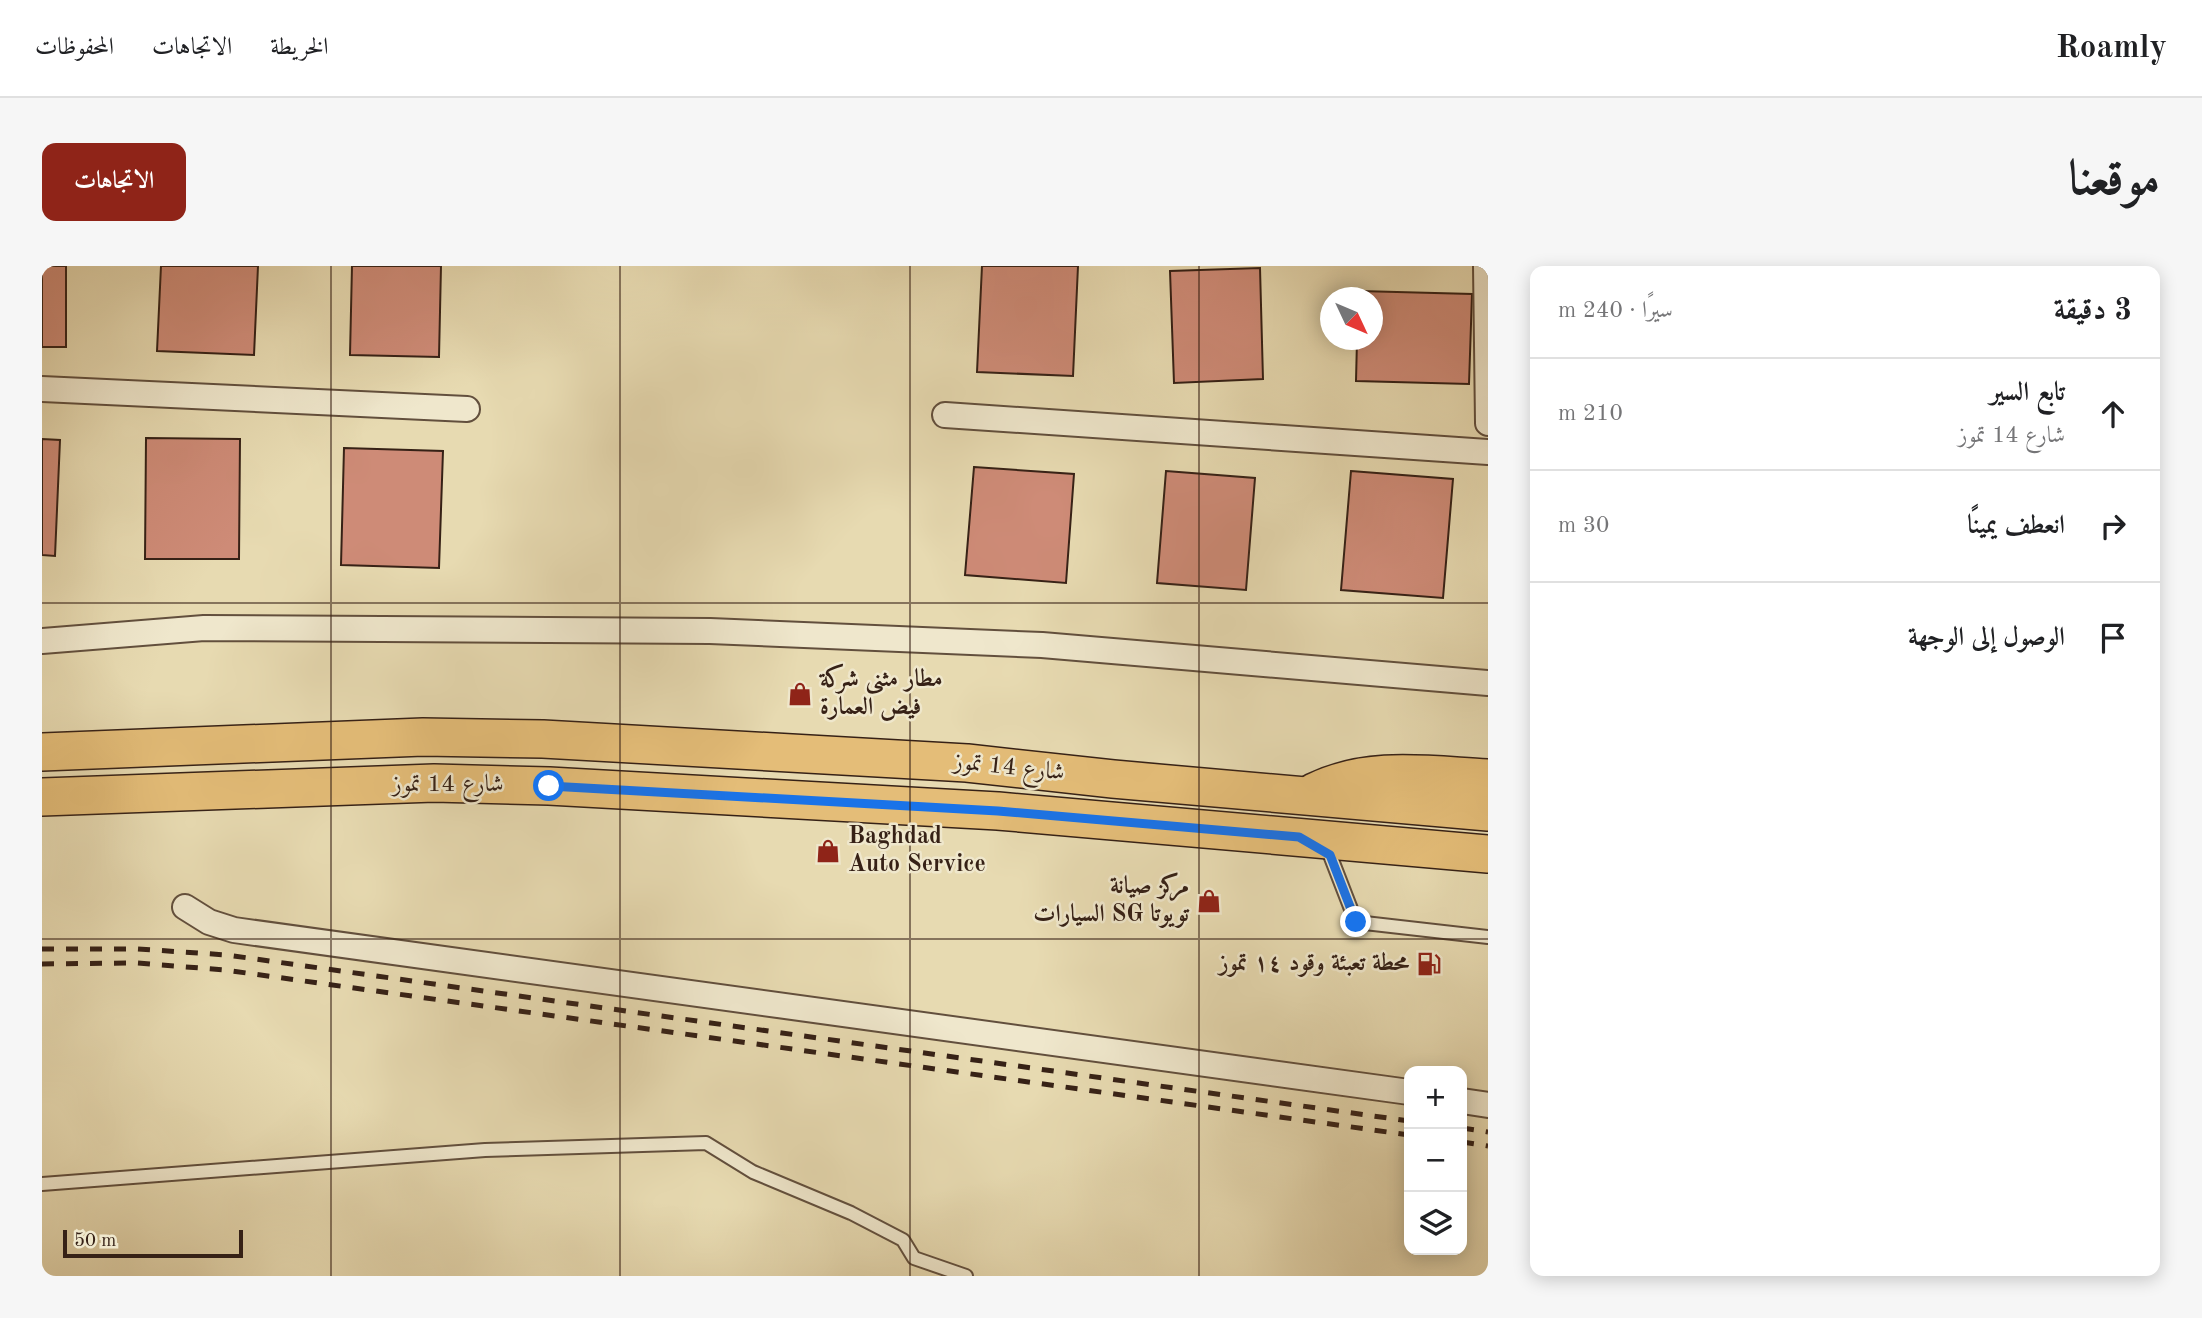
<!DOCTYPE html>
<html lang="ar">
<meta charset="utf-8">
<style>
:root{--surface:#fff;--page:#f6f6f6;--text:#202124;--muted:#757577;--line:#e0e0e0;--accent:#8f2418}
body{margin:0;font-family:"Old Standard TT",Amiri,serif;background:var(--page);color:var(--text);direction:rtl}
.controls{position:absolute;right:21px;bottom:21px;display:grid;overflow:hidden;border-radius:14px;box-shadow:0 4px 18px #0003}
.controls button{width:63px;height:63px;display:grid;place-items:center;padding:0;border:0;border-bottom:2px solid var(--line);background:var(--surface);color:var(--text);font:35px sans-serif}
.compass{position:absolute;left:1278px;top:21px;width:63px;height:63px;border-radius:50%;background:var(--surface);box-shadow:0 4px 18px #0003;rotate:134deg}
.scale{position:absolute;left:21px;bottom:18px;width:180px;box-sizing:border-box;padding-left:7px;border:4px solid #362116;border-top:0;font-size:19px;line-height:24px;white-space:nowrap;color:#362116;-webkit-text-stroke:5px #efe7cc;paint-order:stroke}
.stop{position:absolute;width:21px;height:21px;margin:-16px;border:5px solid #1a73e8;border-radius:50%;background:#fff}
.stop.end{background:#1a73e8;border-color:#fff;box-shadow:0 2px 7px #0008}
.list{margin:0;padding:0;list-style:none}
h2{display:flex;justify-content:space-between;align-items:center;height:91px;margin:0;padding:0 28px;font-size:30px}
h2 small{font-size:23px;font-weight:400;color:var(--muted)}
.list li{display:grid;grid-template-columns:46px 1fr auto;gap:21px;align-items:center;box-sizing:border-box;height:112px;padding:0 28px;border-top:2px solid var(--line)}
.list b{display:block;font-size:26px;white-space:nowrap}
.list p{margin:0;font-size:23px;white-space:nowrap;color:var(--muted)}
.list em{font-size:23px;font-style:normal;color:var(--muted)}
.icon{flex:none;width:38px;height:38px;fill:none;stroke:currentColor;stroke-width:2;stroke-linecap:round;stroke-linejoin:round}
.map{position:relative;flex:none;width:1446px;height:1010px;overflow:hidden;direction:ltr;border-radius:14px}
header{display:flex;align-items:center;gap:42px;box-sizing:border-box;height:98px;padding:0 35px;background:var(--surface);border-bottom:2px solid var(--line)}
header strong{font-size:33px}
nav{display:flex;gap:38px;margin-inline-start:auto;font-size:24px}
.intro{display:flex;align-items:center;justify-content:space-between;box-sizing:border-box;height:168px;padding:0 42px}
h1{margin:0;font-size:49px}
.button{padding:18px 32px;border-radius:14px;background:var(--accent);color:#fff;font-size:24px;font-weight:700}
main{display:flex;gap:42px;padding:0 42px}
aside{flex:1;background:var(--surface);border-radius:14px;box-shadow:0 4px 18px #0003}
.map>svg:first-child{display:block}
</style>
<header>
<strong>Roamly</strong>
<nav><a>الخريطة</a><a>الاتجاهات</a><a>المحفوظات</a></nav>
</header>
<div class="intro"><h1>موقعنا</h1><a class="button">الاتجاهات</a></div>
<main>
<aside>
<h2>3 دقيقة<small>سيرًا · 240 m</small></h2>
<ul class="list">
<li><svg class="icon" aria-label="ahead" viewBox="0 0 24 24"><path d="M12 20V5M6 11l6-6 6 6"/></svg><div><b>تابع السير</b><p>شارع 14 تموز</p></div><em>210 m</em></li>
<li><svg class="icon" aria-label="right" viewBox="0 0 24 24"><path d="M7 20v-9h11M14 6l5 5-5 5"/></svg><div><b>انعطف يمينًا</b></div><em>30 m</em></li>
<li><svg class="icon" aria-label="arrive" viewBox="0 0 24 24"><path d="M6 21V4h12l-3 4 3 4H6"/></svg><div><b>الوصول إلى الوجهة</b></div></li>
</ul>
</aside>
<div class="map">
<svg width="1446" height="1010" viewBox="0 0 1446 1010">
<rect width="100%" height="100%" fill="#e7dab1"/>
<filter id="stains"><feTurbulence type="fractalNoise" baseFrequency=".00286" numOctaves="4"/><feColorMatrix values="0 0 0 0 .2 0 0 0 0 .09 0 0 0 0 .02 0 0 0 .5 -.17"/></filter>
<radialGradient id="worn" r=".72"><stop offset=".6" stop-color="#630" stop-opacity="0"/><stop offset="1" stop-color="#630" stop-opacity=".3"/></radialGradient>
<g fill="#ce8b77" stroke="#362116" stroke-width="2">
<rect x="0" y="0" width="24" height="81"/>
<polygon points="119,0 216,0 212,89 115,85"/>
<polygon points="310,0 399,0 397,91 308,89"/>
<polygon points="940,0 1036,0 1031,110 935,106"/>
<polygon points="1218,2 1221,113 1132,117 1128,5"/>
<polygon points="1317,25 1430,28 1427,118 1314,115 1315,74 1330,74 1330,32 1317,32"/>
<polygon points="104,172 198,173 197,293 103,293"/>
<polygon points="0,173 18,174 13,290 0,289"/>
<polygon points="302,182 401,185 397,302 299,299"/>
<polygon points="932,201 1032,208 1024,317 923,309"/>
<polygon points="1124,205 1213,212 1204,324 1115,317"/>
<polygon points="1309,205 1411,213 1401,332 1299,324"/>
</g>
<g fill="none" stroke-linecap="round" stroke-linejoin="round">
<g stroke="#624f3d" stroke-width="16">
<g id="service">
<polyline points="1288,589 1314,656 1446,671"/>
<polyline points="0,918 443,884 664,877 711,906 809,947 861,974 872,992 924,1010"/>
</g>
</g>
<g stroke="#624f3d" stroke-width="28">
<g id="minor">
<polyline points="1444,0 1446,157"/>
<polyline points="0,123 425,143"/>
<polyline points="903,149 1446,186"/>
<polyline points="0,375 162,362 668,365 1000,379 1446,417"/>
<polyline points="143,641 167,656 192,664 1367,826"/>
<polyline points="1420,835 1446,839"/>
</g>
</g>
<g stroke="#362116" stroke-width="40">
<g id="primary">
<polyline points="0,486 381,471 501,473 925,497 1071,513 1446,546"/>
<path d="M1272,526C1327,499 1386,509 1446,512"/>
<polyline points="0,531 392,517 507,520 956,545 1446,588"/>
</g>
</g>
<use href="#service" stroke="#efe7cc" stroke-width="12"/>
<use href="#minor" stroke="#efe7cc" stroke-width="24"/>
<use href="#primary" stroke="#e4bd78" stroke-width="37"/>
<g stroke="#362116" stroke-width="5" stroke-dasharray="12 12" stroke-linecap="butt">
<polyline points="0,683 96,683 185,689 1367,855"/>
<polyline points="0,698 95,697 183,704 1367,869"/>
<polyline points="1420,862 1446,866"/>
<polyline points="1420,876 1446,880"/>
</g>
</g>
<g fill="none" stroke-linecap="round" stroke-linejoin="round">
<polyline stroke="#1a73e8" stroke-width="9" points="507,520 956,545 1257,571 1288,589 1314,656"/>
</g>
<path fill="none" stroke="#362116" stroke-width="2" stroke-opacity="0.55" d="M289,0V1010M578,0V1010M868,0V1010M1157,0V1010M0,337H1446M0,673H1446"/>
<defs>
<g id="shop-bare" transform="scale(1.89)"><path d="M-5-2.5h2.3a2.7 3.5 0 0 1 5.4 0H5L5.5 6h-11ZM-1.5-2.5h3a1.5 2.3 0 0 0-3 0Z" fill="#8f2418" stroke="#efe7cc" stroke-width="2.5" paint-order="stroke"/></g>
<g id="fuel-bare" transform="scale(1.89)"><path d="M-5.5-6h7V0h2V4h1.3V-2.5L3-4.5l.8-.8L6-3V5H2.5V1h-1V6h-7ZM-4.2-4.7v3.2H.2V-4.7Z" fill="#8f2418" stroke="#efe7cc" stroke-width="2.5" paint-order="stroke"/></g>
</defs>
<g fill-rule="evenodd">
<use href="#shop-bare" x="758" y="428"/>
<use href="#shop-bare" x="786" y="585"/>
<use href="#shop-bare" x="1167" y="635"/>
<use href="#fuel-bare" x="1387" y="698"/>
</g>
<g text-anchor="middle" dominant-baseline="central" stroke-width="5" stroke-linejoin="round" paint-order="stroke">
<g font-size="24" font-weight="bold" fill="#362116" stroke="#efe7cc" text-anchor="start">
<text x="778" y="414">مطار مثنى شركة<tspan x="778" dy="28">فيض العمارة</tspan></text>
<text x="806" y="571">Baghdad<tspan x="806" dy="28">Auto Service</tspan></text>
<text x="1147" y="621" text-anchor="end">مركز صيانة<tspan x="1147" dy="28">السيارات SG تويوتا</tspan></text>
<text x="1367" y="698" text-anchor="end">محطة تعبئة وقود ١٤ تموز</text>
</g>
<g font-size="24" fill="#362116" stroke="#efe7cc">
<text transform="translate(967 502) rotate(6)">شارع 14 تموز</text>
<text x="406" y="519">شارع 14 تموز</text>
</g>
</g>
<rect width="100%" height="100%" filter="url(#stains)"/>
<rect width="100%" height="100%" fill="url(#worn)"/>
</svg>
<div class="controls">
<button>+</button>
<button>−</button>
<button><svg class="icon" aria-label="layers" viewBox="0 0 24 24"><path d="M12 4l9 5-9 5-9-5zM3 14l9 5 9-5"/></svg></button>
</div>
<svg class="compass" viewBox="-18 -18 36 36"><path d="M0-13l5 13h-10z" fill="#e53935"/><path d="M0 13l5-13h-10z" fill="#757577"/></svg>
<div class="scale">50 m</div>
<div class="stop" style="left:507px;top:520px"></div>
<div class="stop end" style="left:1314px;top:656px"></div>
</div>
</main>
